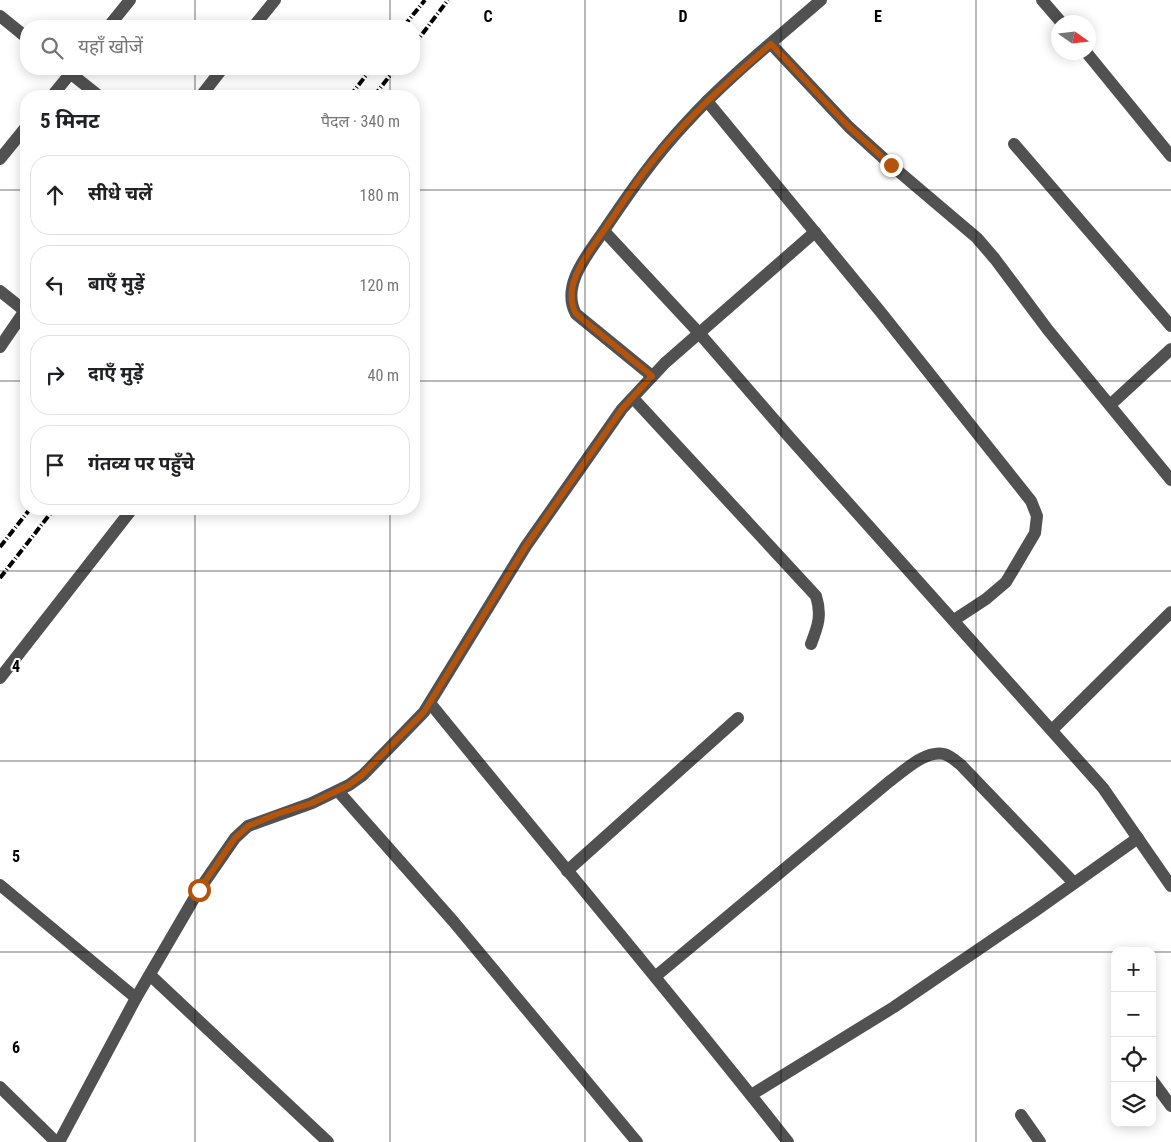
<!DOCTYPE html>
<html lang="hi">
<meta charset="utf-8">
<style>
:root{--surface:#fff;--page:#f6f6f6;--text:#202124;--muted:#757577;--line:#e0e0e0}
body{margin:0;font-family:"Roboto Condensed","Noto Sans Devanagari",sans-serif;background:var(--page);color:var(--text)}
.controls{position:absolute;right:15px;bottom:15px;display:grid;overflow:hidden;border-radius:10px;box-shadow:0 2px 12px #0003}
.controls button{width:45px;height:45px;display:grid;place-items:center;padding:0;border:0;border-bottom:1px solid var(--line);background:var(--surface);color:var(--text);font:25px sans-serif}
.compass{position:absolute;left:1051px;top:15px;width:45px;height:45px;border-radius:50%;background:var(--surface);box-shadow:0 2px 12px #0003;rotate:104deg}
.stop{position:absolute;width:15px;height:15px;margin:-11px;border:4px solid #b45309;border-radius:50%;background:#fff}
.stop.end{background:#b45309;border-color:#fff;box-shadow:0 1px 5px #0008}
.list{margin:0;padding:0;list-style:none}
h2{display:flex;justify-content:space-between;align-items:center;height:65px;margin:0;padding:0 20px;font-size:21px}
h2 small{font-size:16px;font-weight:400;color:var(--muted)}
.list li{display:grid;grid-template-columns:32px 1fr auto;gap:15px;align-items:center;box-sizing:border-box;height:80px;margin:0 10px 10px;padding:0 10px;border:1px solid var(--line);border-radius:20px}
.list b{display:block;font-size:19px;white-space:nowrap}
.list em{font-size:16px;font-style:normal;color:var(--muted)}
.icon{flex:none;width:28px;height:28px;fill:none;stroke:currentColor;stroke-width:2;stroke-linecap:round;stroke-linejoin:round}
.map{position:relative;flex:none;width:1171px;height:1142px;overflow:hidden}
.search{position:absolute;background:var(--surface);box-shadow:0 2px 12px #0003;left:20px;top:20px;width:400px;height:55px;display:flex;align-items:center;gap:12px;box-sizing:border-box;padding:0 18px;border-radius:20px;color:var(--muted);font-size:19px}
.panel{position:absolute;background:var(--surface);box-shadow:0 2px 12px #0003;left:20px;top:90px;width:400px;height:425px;border-radius:20px}
.map>svg:first-child{display:block}
</style>
<div class="map">
<svg width="1171" height="1142" viewBox="0 0 1171 1142">
<rect width="100%" height="100%" fill="#fff"/>
<g fill="none" stroke-linecap="round" stroke-linejoin="round">
<g stroke="#515151" stroke-width="12">
<polyline points="1042,0 1061,22"/>
<polyline points="0,16 26,37"/>
<polyline points="109,26 130,0"/>
<polyline points="254,26 275,0"/>
<polyline points="771,44 849,127 891,165 977,238 995,259 1048,330 1171,480"/>
<polyline points="1086,52 1171,156"/>
<polyline points="65,69 99,96"/>
<polyline points="52,96 74,69"/>
<polyline points="201,96 222,69"/>
<polyline points="707,101 879,310 1031,501 1037,516 1035,533 1006,582 986,599 954,620"/>
<polyline points="1014,144 1171,326"/>
<polyline points="0,159 26,127"/>
<polyline points="604,231 699,333 791,439 1103,788 1171,886"/>
<polyline points="0,291 25,311"/>
<polyline points="0,347 26,309"/>
<path d="M652,376L576,314C560,285 589,253 605,229C630,192 655,156 686,123C727,78 775,40 821,0"/>
<path d="M633,398L816,596C822,615 818,626 811,644"/>
<polyline points="1110,405 1171,349"/>
<polyline points="0,678 132,509"/>
<path d="M430,703C549,850 671,993 788,1142"/>
<polyline points="1052,730 1171,612"/>
<polyline points="338,791 453,921 637,1142"/>
<polyline points="567,871 738,718"/>
<polyline points="0,885 136,998"/>
<polyline points="150,975 328,1142"/>
<path d="M656,976L890,781C904,771 925,750 944,754C951,756 956,761 961,765L1074,883"/>
<polyline points="1152,1080 1171,1106"/>
<polyline points="0,1087 56,1142"/>
<polyline points="751,1095 894,1007 1035,911 1138,838"/>
<polyline points="1021,1115 1040,1142"/>
<polyline points="59,1142 136,998 199,890 235,838 248,826 312,803 349,785 363,775 424,712 526,546 622,409 665,363 815,232"/>
</g>
<g stroke="#000" stroke-width="4" stroke-dasharray="8 2.5 1 2.5" stroke-linecap="butt">
<polyline points="404,26 425,0"/>
<polyline points="414,45 448,0"/>
<polyline points="350,96 371,69"/>
<polyline points="374,96 395,69"/>
<polyline points="0,547 30,509"/>
<polyline points="0,578 54,509"/>
</g>
</g>
<g fill="none" stroke-linecap="round" stroke-linejoin="round">
<path stroke="#b45309" stroke-width="6" d="M199,890L235,838L248,826L277,814L312,803L349,785L362,775L424,712L526,546L622,409L652,376L576,314C560,284 591,250 607,226C619,209 630,191 642,175C678,126 724,84 771,44L849,127L891,165"/>
</g>
<path fill="none" stroke="#000" stroke-width="1" stroke-opacity="0.55" d="M195,0V26M390,0V26M585,0V1142M781,0V1142M976,0V1142M195,69V96M390,69V96M0,190H26M414,190H1171M0,381H26M414,381H1171M195,509V1142M390,509V1142M0,571H1171M0,761H1171M0,952H1115M1152,952H1171"/>
<g font-size="16" text-anchor="middle" font-weight="bold" fill="#000" stroke="#fff" stroke-width="4" stroke-linejoin="round" paint-order="stroke">
<text x="488" y="22">C</text>
<text x="683" y="22">D</text>
<text x="878" y="22">E</text>
<text x="16" y="672">4</text>
<text x="16" y="862">5</text>
<text x="16" y="1053">6</text>
</g>
</svg>
<div class="controls">
<button>+</button>
<button>−</button>
<button><svg class="icon" aria-label="locate" viewBox="0 0 24 24"><circle cx="12" cy="12" r="6"/><path d="M12 2v4M12 18v4M2 12h4M18 12h4"/></svg></button>
<button><svg class="icon" aria-label="layers" viewBox="0 0 24 24"><path d="M12 4l9 5-9 5-9-5zM3 14l9 5 9-5"/></svg></button>
</div>
<svg class="compass" viewBox="-18 -18 36 36"><path d="M0-13l5 13h-10z" fill="#e53935"/><path d="M0 13l5-13h-10z" fill="#757577"/></svg>
<div class="stop" style="left:199px;top:890px"></div>
<div class="stop end" style="left:891px;top:165px"></div>
<div class="search"><svg class="icon" aria-label="search" viewBox="0 0 24 24"><circle cx="10" cy="10" r="6"/><path d="M15 15l6 6"/></svg>यहाँ खोजें</div>
<section class="panel">
<h2>5 मिनट<small>पैदल · 340 m</small></h2>
<ul class="list">
<li><svg class="icon" aria-label="ahead" viewBox="0 0 24 24"><path d="M12 20V5M6 11l6-6 6 6"/></svg><div><b>सीधे चलें</b></div><em>180 m</em></li>
<li><svg class="icon" aria-label="left" viewBox="0 0 24 24"><path d="M17 20v-9H6M10 6l-5 5 5 5"/></svg><div><b>बाएँ मुड़ें</b></div><em>120 m</em></li>
<li><svg class="icon" aria-label="right" viewBox="0 0 24 24"><path d="M7 20v-9h11M14 6l5 5-5 5"/></svg><div><b>दाएँ मुड़ें</b></div><em>40 m</em></li>
<li><svg class="icon" aria-label="arrive" viewBox="0 0 24 24"><path d="M6 21V4h12l-3 4 3 4H6"/></svg><div><b>गंतव्य पर पहुँचे</b></div></li>
</ul>
</section>
</div>
